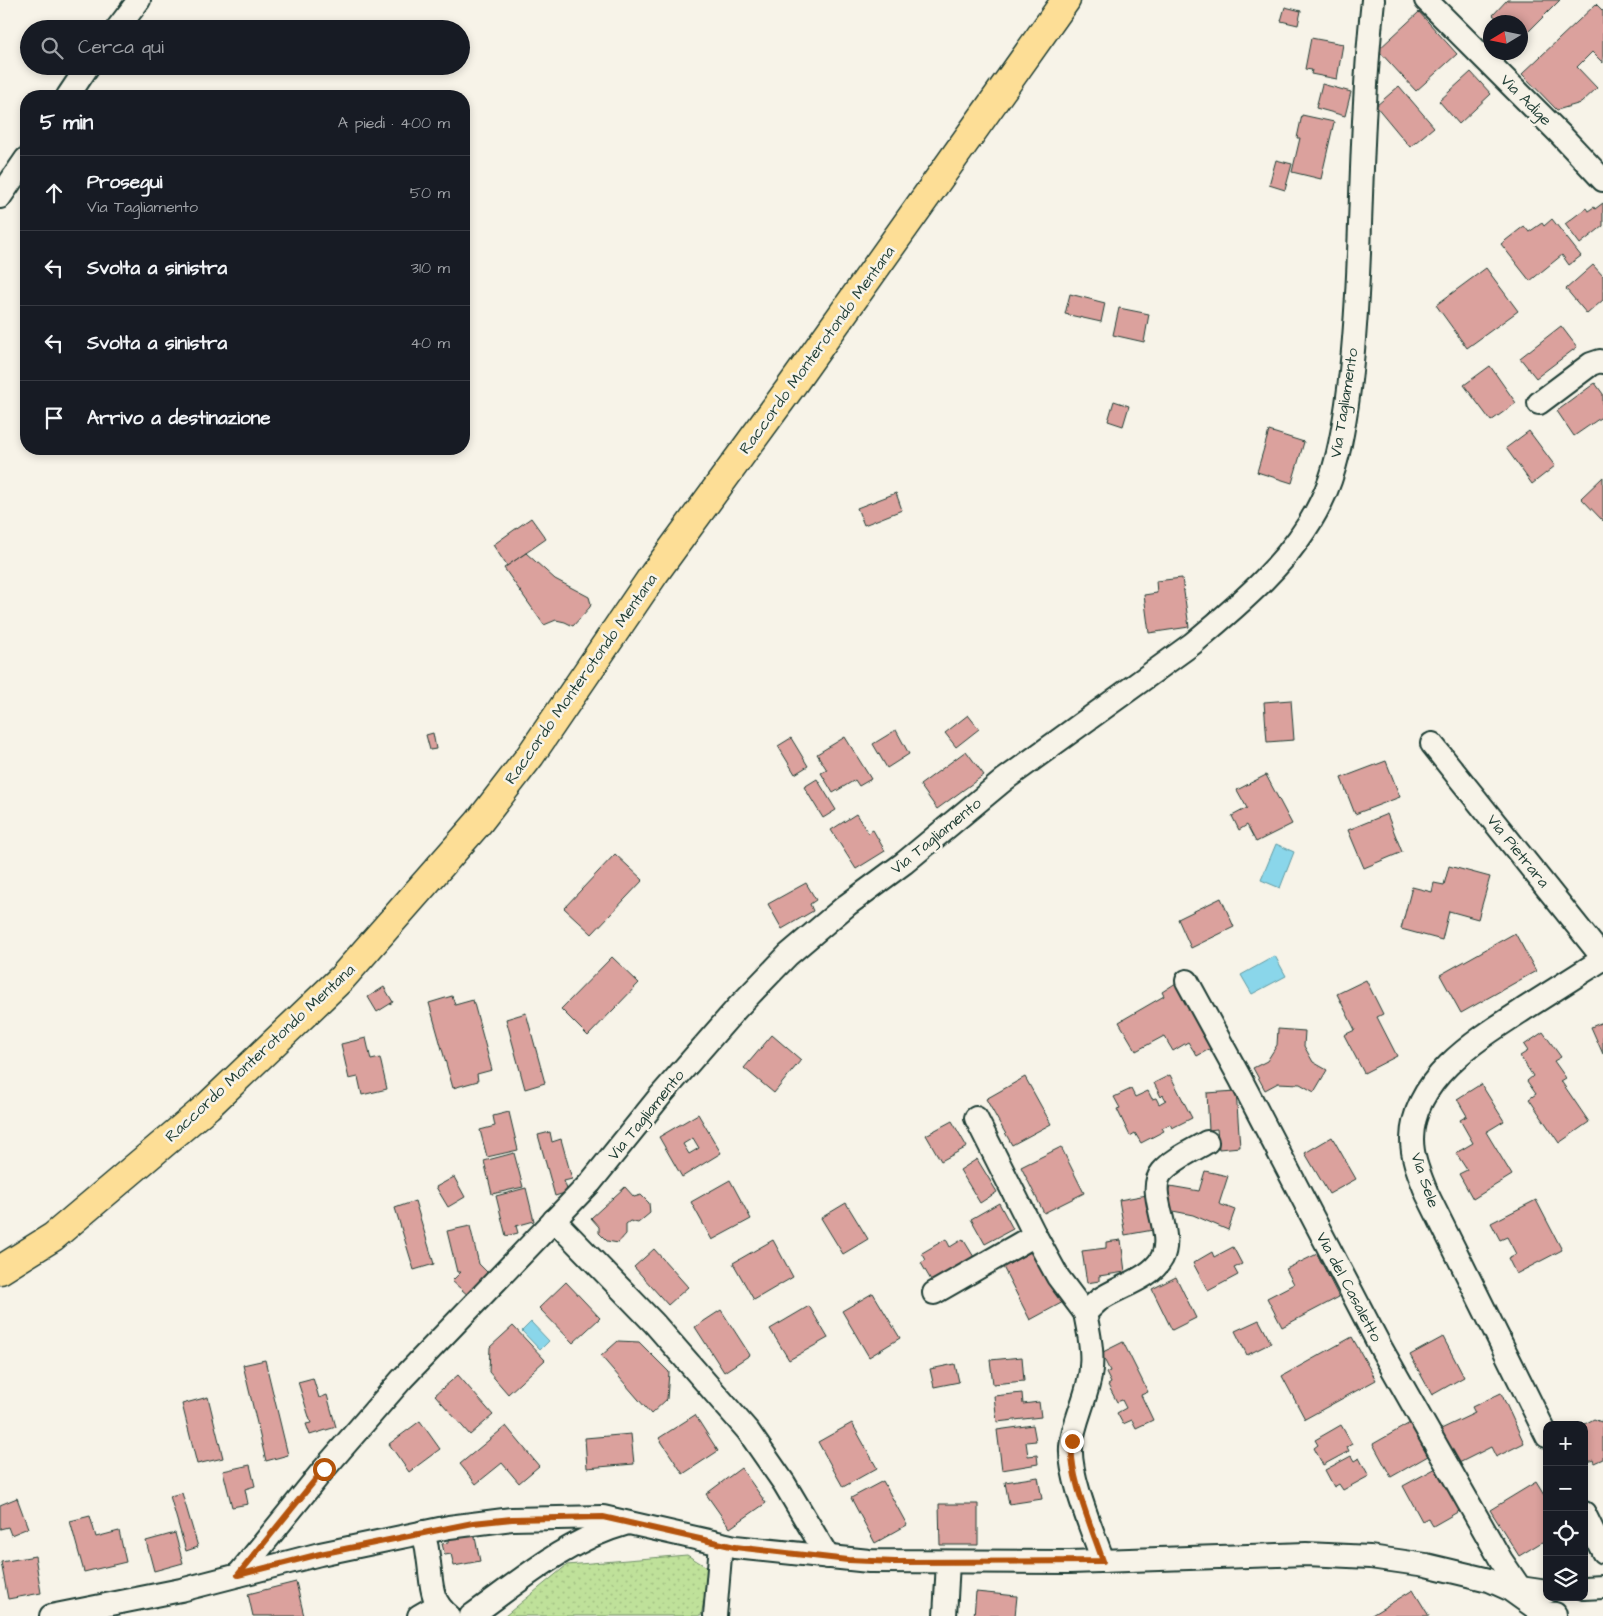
<!DOCTYPE html>
<html lang="it">
<meta charset="utf-8">
<style>
:root{--surface:#171b24;--page:#20242c;--text:#f1f3f6;--muted:#9ea1a6;--line:#363941}
body{margin:0;font-family:"Architects Daughter",sans-serif;background:var(--page);color:var(--text)}
.controls{position:absolute;right:15px;bottom:15px;display:grid;overflow:hidden;border-radius:10px;box-shadow:0 2px 8px #0003}
.controls button{width:45px;height:45px;display:grid;place-items:center;padding:0;border:0;border-bottom:1px solid var(--line);background:var(--surface);color:var(--text);font:25px sans-serif}
.compass{position:absolute;left:1483px;top:15px;width:45px;height:45px;border-radius:50%;background:var(--surface);box-shadow:0 2px 8px #0003;rotate:260deg}
.stop{position:absolute;width:15px;height:15px;margin:-11px;border:4px solid #b45309;border-radius:50%;background:#fff}
.stop.end{background:#b45309;border-color:#fff;box-shadow:0 1px 5px #0008}
.list{margin:0;padding:0;list-style:none}
h2{display:flex;justify-content:space-between;align-items:center;height:65px;margin:0;padding:0 20px;font-size:21px}
h2 small{font-size:16px;font-weight:400;color:var(--muted)}
.list li{display:grid;grid-template-columns:32px 1fr auto;gap:15px;align-items:center;box-sizing:border-box;height:75px;padding:0 20px;border-top:1px solid var(--line)}
.list b{display:block;font-size:19px;white-space:nowrap}
.list p{margin:0;font-size:16px;white-space:nowrap;color:var(--muted)}
.list em{font-size:16px;font-style:normal;color:var(--muted)}
.icon{flex:none;width:28px;height:28px;fill:none;stroke:currentColor;stroke-width:2;stroke-linecap:round;stroke-linejoin:round}
.map{position:relative;flex:none;width:1603px;height:1616px;overflow:hidden}
.search{position:absolute;background:var(--surface);box-shadow:0 2px 8px #0003;left:20px;top:20px;width:450px;height:55px;display:flex;align-items:center;gap:12px;box-sizing:border-box;padding:0 18px;border-radius:28px;color:var(--muted);font-size:19px}
.panel{position:absolute;background:var(--surface);box-shadow:0 2px 8px #0003;left:20px;top:90px;width:450px;height:365px;border-radius:20px}
.map>svg:first-child{display:block}
</style>
<div class="map">
<svg width="1603" height="1616" viewBox="0 0 1603 1616">
<defs>
<pattern id="grass-dots" width="8" height="8" patternUnits="userSpaceOnUse" patternTransform="scale(1.25)"><rect width="8" height="8" fill="#bfe19a"/><path d="M2 2h.1M6 6h.1" fill="none" stroke="#a4c285" stroke-width="1.8" stroke-linecap="round"/></pattern>
</defs>
<rect width="100%" height="100%" fill="#f7f3e8"/>
<filter id="ink" filterUnits="userSpaceOnUse"><feTurbulence type="fractalNoise" baseFrequency=".02" numOctaves="2"/><feDisplacementMap in="SourceGraphic" scale="10" xChannelSelector="R" yChannelSelector="G"/><feConvolveMatrix kernelMatrix="1 2 1 2 8 2 1 2 1" color-interpolation-filters="sRGB"/></filter>
<g filter="url(#ink)">
<polygon fill="url(#grass-dots)" stroke="#6f8f67" points="687,1555 710,1569 701,1616 505,1616 567,1565"/>
<g fill="#8ad6ea" stroke="#5f99a1">
<polygon points="1276,844 1294,852 1280,888 1261,880"/>
<polygon points="1275,956 1286,976 1252,994 1241,975"/>
<polygon points="531,1322 549,1341 540,1350 522,1331"/>
</g>
<g fill="#dba19d" stroke="#1f3d34" fill-rule="evenodd">
<polygon points="1507,0 1560,0 1520,40 1520,22 1501,22 1493,15"/>
<polygon points="1596,4 1603,11 1603,63 1592,52 1577,67 1597,88 1581,103 1557,110 1522,74"/>
<polygon points="1285,7 1301,11 1298,25 1281,21"/>
<polygon points="1419,12 1457,54 1416,91 1378,50"/>
<polygon points="1311,38 1343,44 1337,79 1311,74 1312,70 1305,69"/>
<polygon points="1471,72 1491,94 1459,124 1439,101"/>
<polygon points="1322,84 1351,92 1345,116 1316,108"/>
<polygon points="1399,86 1434,127 1410,147 1376,106"/>
<polygon points="1302,115 1334,122 1321,179 1292,172 1300,138 1297,138"/>
<polygon points="1276,160 1292,164 1285,190 1269,185"/>
<polygon points="1603,203 1603,226 1580,244 1565,224 1586,208 1588,211 1594,207 1595,209"/>
<polygon points="1552,219 1581,256 1569,265 1562,255 1530,281 1501,244 1524,226 1529,232 1542,223 1544,226"/>
<polygon points="1593,265 1603,276 1603,300 1587,314 1566,289"/>
<polygon points="1486,268 1518,311 1467,348 1436,305"/>
<polygon points="1070,294 1105,303 1101,322 1065,314"/>
<polygon points="1119,308 1149,314 1144,342 1113,335"/>
<polygon points="1561,326 1577,347 1536,378 1520,358"/>
<polygon points="1490,366 1516,403 1491,421 1464,385"/>
<polygon points="1595,383 1603,394 1603,416 1574,436 1557,411"/>
<polygon points="1114,401 1129,406 1123,426 1108,421"/>
<polygon points="1269,431 1304,442 1292,483 1257,472"/>
<polygon points="1529,431 1555,466 1532,484 1506,448"/>
<polygon points="1603,477 1603,521 1581,498"/>
<polygon points="896,493 902,510 864,525 857,508"/>
<polygon points="531,518 546,539 507,566 493,545"/>
<polygon points="526,553 555,579 589,597 591,604 590,607 573,626 565,622 556,620 544,625 504,568"/>
<polygon points="1182,578 1189,627 1149,633 1144,595 1157,593 1156,581"/>
<polygon points="1291,700 1294,740 1267,742 1264,702"/>
<polygon points="968,715 979,729 956,747 945,733"/>
<polygon points="896,730 909,754 887,768 873,744"/>
<polygon points="433,733 436,749 430,750 426,735"/>
<polygon points="845,737 871,779 859,786 855,780 833,793 821,773 827,770 817,754"/>
<polygon points="791,738 808,766 795,774 778,746"/>
<polygon points="966,751 984,775 937,809 920,785"/>
<polygon points="1386,761 1400,797 1355,814 1341,778"/>
<polygon points="1266,775 1292,824 1256,842 1247,825 1239,830 1232,816 1247,808 1237,790"/>
<polygon points="817,779 836,810 823,818 804,787"/>
<polygon points="856,814 868,833 873,830 885,851 856,869 831,830"/>
<polygon points="1387,814 1402,852 1364,868 1348,830"/>
<polygon points="615,854 643,880 592,934 564,908"/>
<polygon points="1449,866 1490,877 1478,919 1449,911 1442,940 1401,929 1412,887 1432,892 1434,883 1444,885"/>
<polygon points="806,883 816,900 810,904 813,911 782,929 768,904"/>
<polygon points="1221,898 1234,927 1191,948 1178,919"/>
<polygon points="1515,933 1536,971 1461,1013 1440,975"/>
<polygon points="612,957 639,983 588,1036 561,1009"/>
<polygon points="1366,980 1383,1014 1377,1017 1397,1056 1364,1073 1344,1035 1355,1030 1337,994"/>
<polygon points="1176,983 1213,1047 1197,1056 1188,1042 1173,1051 1164,1036 1136,1051 1119,1022 1164,996 1162,992"/>
<polygon points="384,987 393,1002 377,1012 368,997"/>
<polygon points="452,996 455,1005 473,1000 492,1070 477,1074 478,1081 453,1088 429,1003"/>
<polygon points="526,1013 545,1083 525,1089 506,1019"/>
<polygon points="1603,1022 1603,1054 1591,1027"/>
<polygon points="1278,1029 1305,1031 1304,1046 1313,1062 1327,1070 1314,1092 1300,1084 1278,1083 1265,1090 1253,1068 1267,1061 1277,1045"/>
<polygon points="1543,1032 1561,1057 1554,1061 1566,1078 1561,1081 1589,1122 1559,1143 1529,1099 1536,1094 1527,1081 1533,1076 1520,1056 1528,1051 1524,1045"/>
<polygon points="772,1035 801,1060 774,1093 744,1068"/>
<polygon points="366,1038 371,1060 380,1058 387,1089 362,1095 358,1077 349,1079 341,1044"/>
<polygon points="1170,1075 1192,1118 1172,1128 1170,1124 1162,1128 1164,1131 1141,1143 1135,1133 1130,1136 1117,1109 1120,1108 1114,1097 1131,1089 1135,1097 1148,1091 1152,1099 1156,1098 1159,1104 1166,1100 1163,1095 1161,1097 1154,1083"/>
<polygon points="1025,1077 1051,1124 1012,1145 986,1099"/>
<polygon points="1481,1084 1504,1121 1486,1132 1512,1175 1473,1199 1459,1174 1467,1170 1456,1153 1473,1143 1460,1120 1467,1116 1457,1099"/>
<polygon points="1236,1091 1240,1147 1219,1149 1217,1129 1209,1130 1207,1093"/>
<polygon points="509,1112 518,1150 487,1157 480,1130 495,1126 493,1116"/>
<path d="M698,1114L721,1153L682,1177L659,1137ZM693,1138L699,1148L689,1154L683,1144Z"/>
<polygon points="952,1121 967,1147 941,1161 926,1135"/>
<polygon points="550,1132 552,1142 561,1139 572,1179 564,1181 568,1192 555,1196 538,1135"/>
<polygon points="1332,1137 1356,1179 1329,1194 1305,1153"/>
<polygon points="1061,1147 1084,1193 1044,1213 1021,1167"/>
<polygon points="514,1153 523,1187 492,1194 484,1161"/>
<polygon points="977,1159 997,1192 980,1203 960,1170"/>
<polygon points="1205,1171 1228,1176 1219,1204 1235,1210 1228,1230 1193,1215 1163,1209 1170,1186 1199,1191"/>
<polygon points="454,1177 465,1197 448,1207 436,1187"/>
<polygon points="730,1180 751,1219 712,1240 691,1202"/>
<polygon points="625,1187 634,1197 641,1195 649,1203 650,1213 638,1223 630,1221 626,1224 626,1234 618,1243 607,1241 599,1233 599,1227 591,1218"/>
<polygon points="526,1188 534,1221 516,1226 518,1233 506,1236 496,1196"/>
<polygon points="1147,1195 1153,1230 1125,1235 1119,1200"/>
<polygon points="1536,1200 1562,1250 1516,1274 1508,1258 1516,1254 1507,1237 1500,1240 1491,1223"/>
<polygon points="415,1201 434,1264 414,1270 395,1208"/>
<polygon points="846,1203 868,1239 843,1254 821,1218"/>
<polygon points="999,1203 1013,1229 985,1244 971,1219"/>
<polygon points="470,1226 479,1264 490,1275 470,1297 452,1281 461,1272 457,1272 447,1231"/>
<polygon points="946,1239 950,1247 963,1239 977,1262 935,1287 921,1263 926,1260 922,1253"/>
<polygon points="773,1240 793,1277 754,1300 733,1263"/>
<polygon points="1121,1240 1125,1272 1099,1276 1099,1281 1087,1283 1082,1251 1106,1248 1106,1242"/>
<polygon points="1233,1247 1242,1264 1234,1268 1238,1275 1208,1291 1193,1263 1212,1252 1214,1257"/>
<polygon points="654,1249 688,1287 668,1305 634,1267"/>
<polygon points="1033,1251 1065,1301 1030,1320 1003,1267"/>
<polygon points="1317,1254 1339,1297 1282,1327 1267,1298 1294,1284 1286,1269"/>
<polygon points="1176,1277 1196,1318 1172,1330 1152,1289"/>
<polygon points="566,1282 600,1318 573,1343 539,1308"/>
<polygon points="873,1293 900,1338 869,1357 842,1311"/>
<polygon points="809,1306 828,1338 789,1360 770,1329"/>
<polygon points="721,1310 750,1355 724,1372 695,1327"/>
<polygon points="1259,1320 1271,1343 1247,1355 1235,1331"/>
<polygon points="513,1326 545,1360 508,1394 489,1372 490,1347"/>
<polygon points="1352,1337 1376,1380 1305,1419 1282,1376"/>
<polygon points="1443,1337 1464,1377 1432,1395 1410,1355"/>
<polygon points="618,1341 639,1342 669,1372 667,1399 651,1414 601,1356"/>
<polygon points="1123,1342 1148,1392 1141,1395 1153,1420 1136,1428 1132,1420 1123,1424 1117,1413 1126,1408 1122,1400 1117,1402 1108,1385 1111,1383 1106,1373 1110,1371 1101,1353"/>
<polygon points="1022,1357 1024,1381 993,1384 990,1360"/>
<polygon points="265,1360 288,1455 266,1461 243,1365"/>
<polygon points="955,1364 959,1382 934,1387 930,1369"/>
<polygon points="458,1375 493,1415 470,1435 435,1395"/>
<polygon points="313,1378 319,1398 327,1395 336,1427 310,1435 306,1424 311,1423 298,1382"/>
<polygon points="1022,1393 1023,1404 1039,1402 1041,1417 997,1422 994,1396"/>
<polygon points="1501,1393 1524,1443 1496,1457 1491,1447 1455,1465 1439,1430 1475,1413 1472,1407"/>
<polygon points="208,1397 223,1458 197,1464 182,1404"/>
<polygon points="695,1415 718,1451 683,1474 659,1438"/>
<polygon points="1603,1418 1603,1459 1594,1463 1593,1460 1584,1464 1584,1425 1583,1425 1594,1419 1601,1422"/>
<polygon points="420,1421 440,1449 409,1472 389,1444"/>
<polygon points="852,1423 877,1468 843,1487 818,1442"/>
<polygon points="1410,1423 1428,1456 1391,1477 1373,1444"/>
<polygon points="1033,1425 1036,1441 1026,1442 1028,1456 1037,1455 1038,1464 1002,1470 997,1430"/>
<polygon points="1341,1425 1352,1444 1347,1447 1349,1451 1323,1465 1314,1448 1318,1445 1315,1440"/>
<polygon points="506,1426 539,1466 519,1483 502,1463 476,1484 460,1464"/>
<polygon points="631,1434 634,1464 587,1468 585,1438"/>
<polygon points="1351,1456 1354,1461 1359,1458 1369,1476 1343,1490 1339,1484 1334,1487 1325,1470"/>
<polygon points="250,1465 255,1486 245,1489 248,1504 232,1507 223,1471"/>
<polygon points="1440,1466 1463,1509 1433,1526 1428,1518 1422,1521 1403,1486"/>
<polygon points="741,1468 766,1503 730,1528 706,1494"/>
<polygon points="1038,1477 1042,1499 1009,1504 1005,1482"/>
<polygon points="883,1481 907,1525 875,1543 851,1498"/>
<polygon points="1536,1482 1547,1500 1547,1539 1519,1556 1490,1510"/>
<polygon points="182,1493 198,1547 186,1551 170,1496"/>
<polygon points="17,1498 28,1528 11,1535 8,1527 0,1529 0,1505"/>
<polygon points="939,1504 978,1504 978,1545 940,1545"/>
<polygon points="90,1516 96,1537 119,1531 126,1562 84,1572 70,1521"/>
<polygon points="175,1533 183,1563 154,1571 146,1541"/>
<polygon points="474,1533 480,1561 454,1566 451,1554 445,1555 442,1544 448,1543 448,1539"/>
<polygon points="35,1556 41,1593 8,1599 1,1562"/>
<polygon points="296,1582 304,1616 253,1616 248,1594"/>
<polygon points="1413,1590 1429,1616 1370,1616"/>
<polygon points="976,1592 1017,1596 1015,1616 974,1616"/>
</g>
<g fill="none" stroke-linecap="round" stroke-linejoin="round">
<g stroke="#1f3d34" stroke-width="26">
<g id="minor">
<polyline points="1426,0 1560,134 1603,180"/>
<polyline points="117,29 139,0"/>
<polyline points="68,96 88,66"/>
<polyline points="0,197 26,159"/>
<polyline points="1539,403 1591,364 1600,361 1603,362"/>
<polyline points="1432,744 1603,958"/>
<polyline points="1187,981 1240,1078 1382,1350 1501,1560 1520,1588"/>
<polyline points="976,1118 1035,1235"/>
<polyline points="554,1220 654,1323 748,1431 784,1483 828,1557"/>
<polyline points="934,1293 1035,1235 1058,1277 1085,1313"/>
<path d="M1547,1436L1427,1194C1420,1176 1412,1159 1412,1139C1413,1076 1483,1036 1529,1006C1554,990 1578,975 1603,959"/>
<polyline points="1584,1513 1603,1552"/>
<path d="M423,1532C426,1542 428,1552 429,1563C432,1586 430,1600 449,1616"/>
<path d="M1103,1561C1093,1532 1069,1477 1071,1447C1073,1425 1083,1406 1088,1385C1095,1360 1090,1338 1085,1313C1090,1309 1094,1304 1099,1300C1117,1287 1151,1279 1162,1258C1175,1232 1145,1192 1162,1172C1173,1159 1192,1151 1207,1142"/>
<path d="M238,1575L324,1469L402,1379L590,1183L661,1095L737,1008L788,955L847,905L904,863L1004,780L1192,644C1240,604 1293,560 1321,502C1336,472 1342,437 1347,404C1354,354 1357,304 1359,253C1362,169 1364,84 1373,0"/>
<polyline points="1510,1588 1520,1588 1547,1592"/>
<polyline points="1584,1588 1603,1587"/>
<polyline points="51,1616 181,1590 320,1554 449,1527 512,1519 603,1517 735,1547 869,1561 1070,1562 1306,1554 1370,1557 1426,1565 1489,1580 1509,1589 1537,1609 1545,1613 1555,1614"/>
<polyline points="419,1616 438,1605"/>
<path d="M471,1616C520,1581 567,1540 625,1524"/>
<polyline points="715,1616 721,1544"/>
<polyline points="945,1616 948,1562"/>
</g>
</g>
<g stroke="#1f3d34" stroke-width="31">
<polyline id="major" points="0,1270 53,1237 208,1106 342,978 479,822 530,756 654,574 790,388 1066,0"/>
</g>
<use href="#minor" stroke="#f7f3e8" stroke-width="22"/>
<use href="#major" stroke="#fdde96" stroke-width="28"/>
</g>
</g>
<g fill="none" stroke-linecap="round" stroke-linejoin="round" filter="url(#ink)">
<path stroke="#b45309" stroke-width="6" d="M324,1469L238,1575L320,1554L473,1523L512,1519L603,1517L735,1547L848,1560L895,1562L1103,1561C1092,1528 1068,1474 1072,1441"/>
</g>
<g text-anchor="middle" dominant-baseline="central" stroke-width="5" stroke-linejoin="round" paint-order="stroke">
<g font-size="16" fill="#1f3d34" stroke="#f7f3e8">
<text transform="translate(1526 100) rotate(45)">Via Adige</text>
<text transform="translate(817 350) rotate(-54)">Raccordo Monterotondo Mentana</text>
<text transform="translate(1344 403) rotate(-81)">Via Tagliamento</text>
<text transform="translate(581 679) rotate(-55)">Raccordo Monterotondo Mentana</text>
<text transform="translate(936 836) rotate(-39)">Via Tagliamento</text>
<text transform="translate(1518 851) rotate(51)">Via Pietrara</text>
<text transform="translate(260 1053) rotate(-43)">Raccordo Monterotondo Mentana</text>
<text transform="translate(646 1115) rotate(-51)">Via Tagliamento</text>
<text transform="translate(1425 1180) rotate(71)">Via Sele</text>
<text transform="translate(1349 1287) rotate(62)">Via del Casaletto</text>
</g>
</g>
</svg>
<div class="controls">
<button>+</button>
<button>−</button>
<button><svg class="icon" aria-label="locate" viewBox="0 0 24 24"><circle cx="12" cy="12" r="6"/><path d="M12 2v4M12 18v4M2 12h4M18 12h4"/></svg></button>
<button><svg class="icon" aria-label="layers" viewBox="0 0 24 24"><path d="M12 4l9 5-9 5-9-5zM3 14l9 5 9-5"/></svg></button>
</div>
<svg class="compass" viewBox="-18 -18 36 36"><path d="M0-13l5 13h-10z" fill="#e53935"/><path d="M0 13l5-13h-10z" fill="#9ea1a6"/></svg>
<div class="stop" style="left:324px;top:1469px"></div>
<div class="stop end" style="left:1072px;top:1441px"></div>
<div class="search"><svg class="icon" aria-label="search" viewBox="0 0 24 24"><circle cx="10" cy="10" r="6"/><path d="M15 15l6 6"/></svg>Cerca qui</div>
<section class="panel">
<h2>5 min<small>A piedi · 400 m</small></h2>
<ul class="list">
<li><svg class="icon" aria-label="ahead" viewBox="0 0 24 24"><path d="M12 20V5M6 11l6-6 6 6"/></svg><div><b>Prosegui</b><p>Via Tagliamento</p></div><em>50 m</em></li>
<li><svg class="icon" aria-label="left" viewBox="0 0 24 24"><path d="M17 20v-9H6M10 6l-5 5 5 5"/></svg><div><b>Svolta a sinistra</b></div><em>310 m</em></li>
<li><svg class="icon" aria-label="left" viewBox="0 0 24 24"><path d="M17 20v-9H6M10 6l-5 5 5 5"/></svg><div><b>Svolta a sinistra</b></div><em>40 m</em></li>
<li><svg class="icon" aria-label="arrive" viewBox="0 0 24 24"><path d="M6 21V4h12l-3 4 3 4H6"/></svg><div><b>Arrivo a destinazione</b></div></li>
</ul>
</section>
</div>
